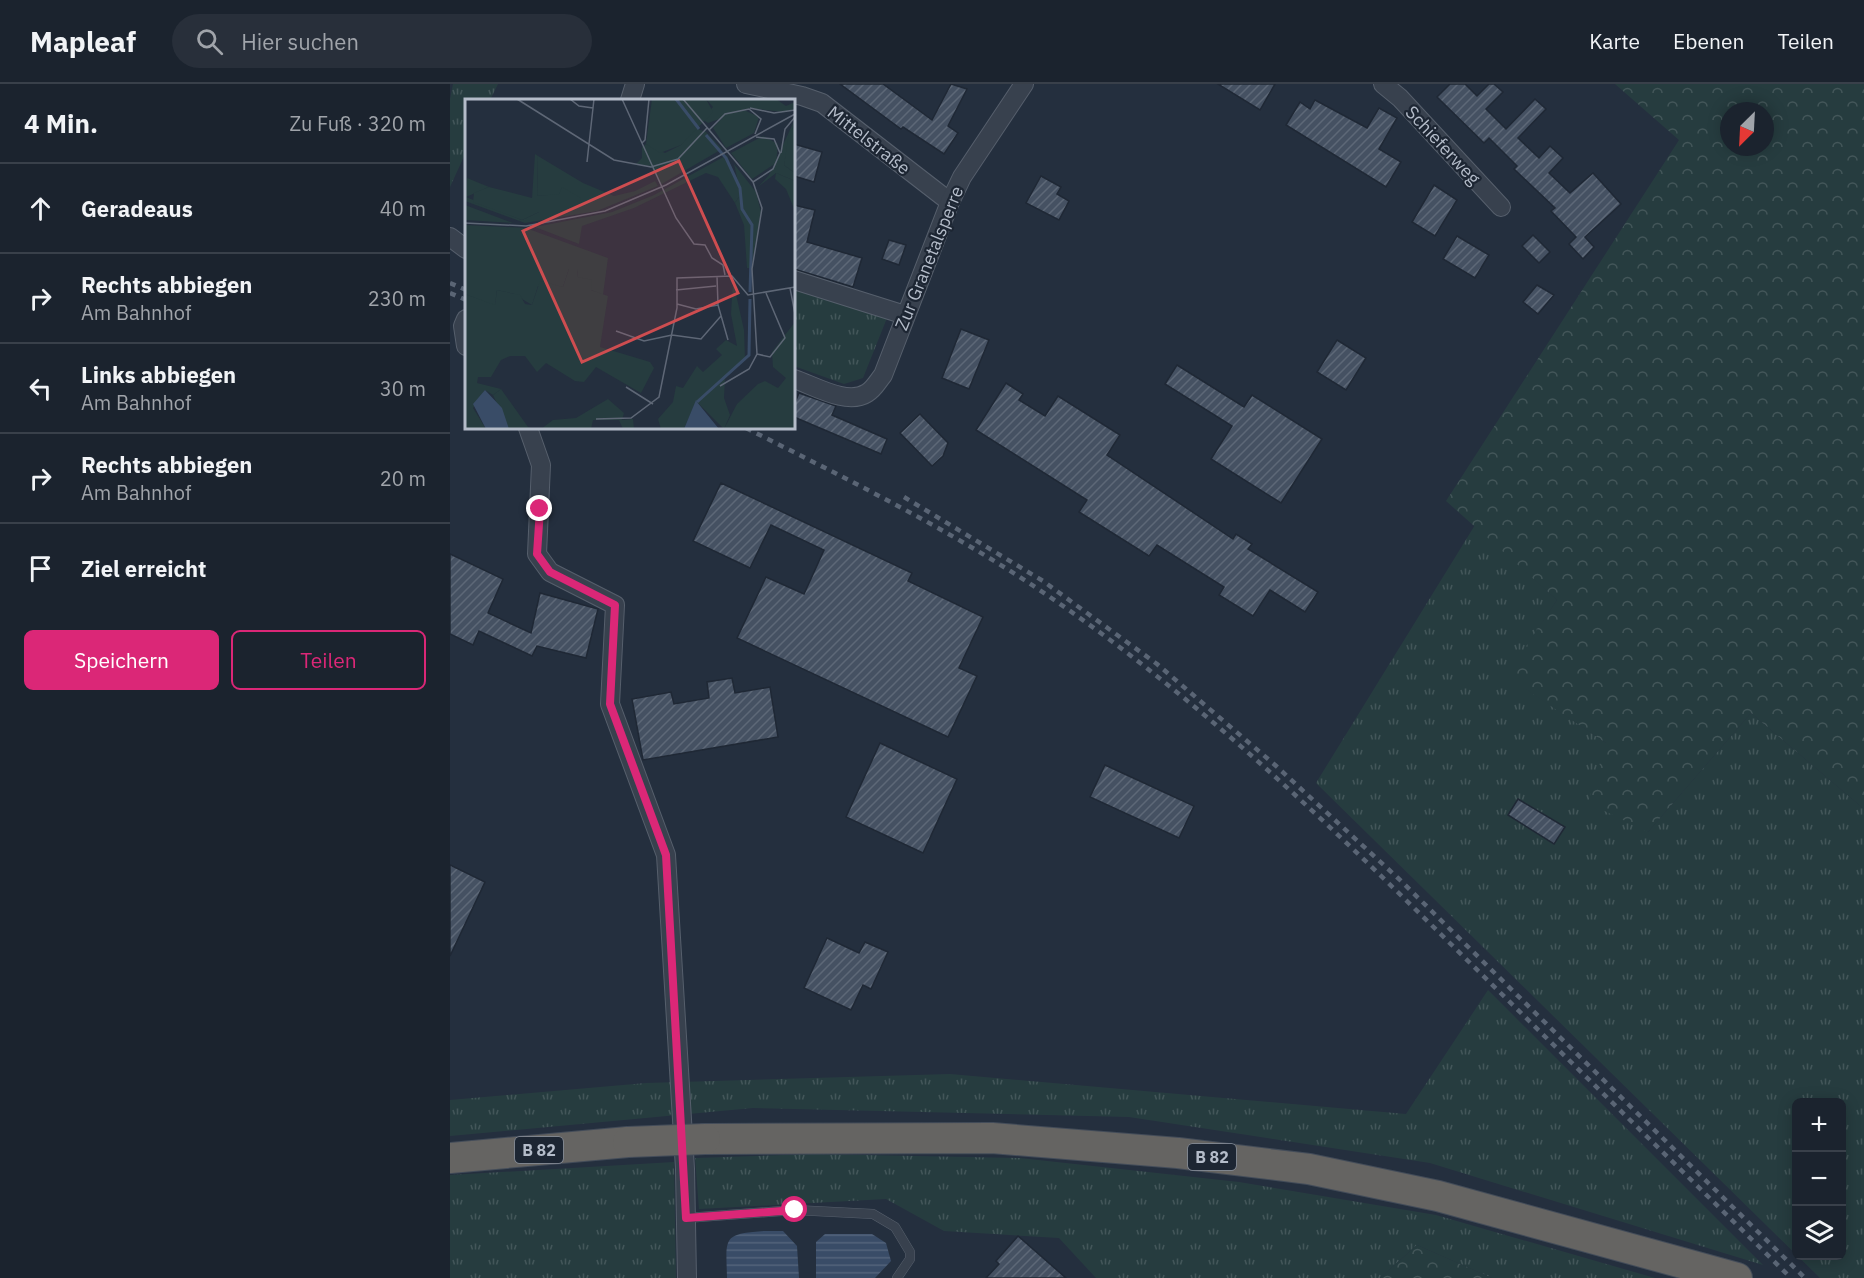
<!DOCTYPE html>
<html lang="de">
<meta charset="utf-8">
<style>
:root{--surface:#1b232e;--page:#282f3a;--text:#f1f3f6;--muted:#a0a4aa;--line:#39404a;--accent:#db2777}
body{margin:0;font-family:"IBM Plex Sans",sans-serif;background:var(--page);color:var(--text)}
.controls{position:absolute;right:18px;bottom:18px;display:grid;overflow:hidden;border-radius:9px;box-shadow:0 3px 15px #0003}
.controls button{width:54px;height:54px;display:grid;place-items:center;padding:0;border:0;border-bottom:2px solid var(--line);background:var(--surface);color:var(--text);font:30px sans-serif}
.compass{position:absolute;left:1270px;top:18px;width:54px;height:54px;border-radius:50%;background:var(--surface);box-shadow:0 3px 15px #0003;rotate:204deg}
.stop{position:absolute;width:18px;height:18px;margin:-14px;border:4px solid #db2777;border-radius:50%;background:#fff}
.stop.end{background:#db2777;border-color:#fff;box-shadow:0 2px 6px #0008}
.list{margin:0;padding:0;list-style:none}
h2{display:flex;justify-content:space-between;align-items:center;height:78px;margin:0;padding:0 24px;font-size:26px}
h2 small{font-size:20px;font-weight:400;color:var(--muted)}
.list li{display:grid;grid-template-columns:39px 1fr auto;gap:18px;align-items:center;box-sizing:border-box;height:90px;padding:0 24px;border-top:2px solid var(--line)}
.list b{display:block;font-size:22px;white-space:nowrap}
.list p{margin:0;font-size:20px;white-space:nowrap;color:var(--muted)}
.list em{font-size:20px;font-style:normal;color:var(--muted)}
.actions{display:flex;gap:12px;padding:18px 24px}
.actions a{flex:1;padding:14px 0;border:2px solid var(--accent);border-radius:9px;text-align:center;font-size:21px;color:var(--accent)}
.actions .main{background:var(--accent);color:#fff}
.icon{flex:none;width:33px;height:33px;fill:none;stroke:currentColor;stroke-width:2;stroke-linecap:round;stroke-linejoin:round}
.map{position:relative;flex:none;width:1414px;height:1194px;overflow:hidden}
header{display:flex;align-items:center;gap:36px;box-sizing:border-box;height:84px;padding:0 30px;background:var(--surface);border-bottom:2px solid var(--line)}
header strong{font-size:28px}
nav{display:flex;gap:33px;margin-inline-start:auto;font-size:21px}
.search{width:420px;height:54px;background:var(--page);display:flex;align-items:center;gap:15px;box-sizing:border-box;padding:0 21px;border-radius:33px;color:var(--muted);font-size:22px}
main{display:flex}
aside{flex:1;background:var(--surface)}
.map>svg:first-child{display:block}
</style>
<header>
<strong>Mapleaf</strong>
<div class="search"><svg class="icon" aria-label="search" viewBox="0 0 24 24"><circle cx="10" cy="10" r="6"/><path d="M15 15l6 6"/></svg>Hier suchen</div>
<nav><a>Karte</a><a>Ebenen</a><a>Teilen</a></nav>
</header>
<main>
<aside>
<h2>4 Min.<small>Zu Fuß · 320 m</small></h2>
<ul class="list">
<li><svg class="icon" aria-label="ahead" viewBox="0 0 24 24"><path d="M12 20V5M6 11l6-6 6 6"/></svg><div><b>Geradeaus</b></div><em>40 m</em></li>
<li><svg class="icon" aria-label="right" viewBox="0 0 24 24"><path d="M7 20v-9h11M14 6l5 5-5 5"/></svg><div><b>Rechts abbiegen</b><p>Am Bahnhof</p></div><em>230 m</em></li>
<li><svg class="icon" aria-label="left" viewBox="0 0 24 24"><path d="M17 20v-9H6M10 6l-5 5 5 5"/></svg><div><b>Links abbiegen</b><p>Am Bahnhof</p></div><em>30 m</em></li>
<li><svg class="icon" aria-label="right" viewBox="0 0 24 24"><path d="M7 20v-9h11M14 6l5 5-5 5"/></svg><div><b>Rechts abbiegen</b><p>Am Bahnhof</p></div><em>20 m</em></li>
<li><svg class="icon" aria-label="arrive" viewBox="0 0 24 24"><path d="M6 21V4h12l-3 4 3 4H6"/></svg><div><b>Ziel erreicht</b></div></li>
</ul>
<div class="actions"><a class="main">Speichern</a><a>Teilen</a></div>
</aside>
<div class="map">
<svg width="1414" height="1194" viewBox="0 0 1414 1194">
<defs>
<pattern id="grass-tufts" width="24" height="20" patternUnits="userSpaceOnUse" patternTransform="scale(1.5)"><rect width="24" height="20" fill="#263c3f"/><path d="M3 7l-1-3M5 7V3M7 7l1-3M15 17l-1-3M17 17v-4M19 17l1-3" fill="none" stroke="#435659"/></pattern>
<pattern id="forest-crowns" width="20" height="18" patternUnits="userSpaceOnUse" patternTransform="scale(1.5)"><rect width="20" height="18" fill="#263c3f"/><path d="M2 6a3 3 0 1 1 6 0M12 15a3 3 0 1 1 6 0" fill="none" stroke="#435659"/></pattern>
<pattern id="water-rules" width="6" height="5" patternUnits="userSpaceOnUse" patternTransform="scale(1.5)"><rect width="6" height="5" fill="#394c67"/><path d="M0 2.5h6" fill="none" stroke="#53647b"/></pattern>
<pattern id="building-hatch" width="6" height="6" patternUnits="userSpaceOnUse" patternTransform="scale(1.5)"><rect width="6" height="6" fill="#455162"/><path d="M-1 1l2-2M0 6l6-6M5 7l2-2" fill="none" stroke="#5d6877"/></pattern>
</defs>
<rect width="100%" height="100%" fill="#242f3e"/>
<g fill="url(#grass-tufts)" fill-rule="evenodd">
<polygon points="3,0 48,0 40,16 16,16 16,68 0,103 0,15"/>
<polygon points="344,204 437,234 413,294 394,300 344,282"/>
<path d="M1025,441L1107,516L1057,592L1156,659L1198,748L1301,629L1414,725V1194H1370L866,699ZM1346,1018H1392V1172H1346Z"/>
<polygon points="1038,906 1313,1181 980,1079 679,1033 303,1024 0,1052 0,1016 196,999 500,990 956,1030"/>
<polygon points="362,1070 570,1074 789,1098 986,1131 1205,1194 1042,1194 967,1161 930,1194 646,1194 609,1154 494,1147 436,1115 249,1125 245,1074"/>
<polygon points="224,1078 226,1194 0,1194 0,1091"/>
</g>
<g fill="url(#forest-crowns)" fill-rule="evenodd">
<path d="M1165,0H1414V725L1301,629L1198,748L1138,719L1156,659L1056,592L1107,516L996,417L1229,56ZM1279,27H1315V63H1279Z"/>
<polygon points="967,1161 1042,1194 930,1194"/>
</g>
<g fill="url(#water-rules)">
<path d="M315,1147H333L347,1162L349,1194H277C276,1153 272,1150 315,1147Z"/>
<polygon points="375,1150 422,1150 436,1159 441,1177 425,1194 366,1194 366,1158"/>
</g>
<g fill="url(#building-hatch)" stroke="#1f2835" stroke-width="1.5">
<polygon points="390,0 433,0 482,36 501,0 517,5 498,42 508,49 494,70 453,43 451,45"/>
<polygon points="768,0 825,0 810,26"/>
<polygon points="1000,0 1015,0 1027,12 1039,0 1044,0 1053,8 1036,25 1056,45 1085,15 1096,25 1068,54 1089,74 1100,62 1113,74 1099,89 1120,109 1143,89 1171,120 1135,153 1144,163 1133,175 1119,160 1126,153 1101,127 1105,124 1064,85 1067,82 1039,54 1034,59 987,13"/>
<polygon points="865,16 917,44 929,24 947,34 929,65 951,78 936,103 836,41 850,18 860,25"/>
<polygon points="344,60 372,68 364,98 344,92"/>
<polygon points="591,92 611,103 607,110 619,117 609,136 576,119"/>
<polygon points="984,101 1007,116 985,152 962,138"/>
<polygon points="344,121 365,126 357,158 412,174 403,203 344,185"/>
<polygon points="1083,151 1100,168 1089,179 1072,162"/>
<polygon points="1007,152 1039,171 1025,194 993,175"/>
<polygon points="439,156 456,161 449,181 432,175"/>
<polygon points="1087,201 1104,211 1088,230 1073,218"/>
<polygon points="511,245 539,256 519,305 492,294"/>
<polygon points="887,256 916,274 896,306 867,288"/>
<polygon points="727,281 794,323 802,311 872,355 831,419 761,375 782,342 715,300"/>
<polygon points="556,299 573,310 569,316 595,332 608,312 670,351 657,371 783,455 786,450 802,460 798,465 868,508 855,528 820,506 803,532 769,511 774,503 707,461 699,472 629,428 637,416 526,346"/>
<polygon points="349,309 386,322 382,331 437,355 431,370 344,333 344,321"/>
<polygon points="470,330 498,359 493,372 482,382 450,349"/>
<polygon points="271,399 462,489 458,497 533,533 509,584 527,592 498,653 287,554 316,493 354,510 374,466 321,441 300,484 243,457"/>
<polygon points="0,470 53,495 38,529 81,549 90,509 148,525 136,574 87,562 82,572 29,547 23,561 0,550"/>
<polygon points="282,594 285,609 320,603 328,653 193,676 182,615 221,608 224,620 259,614 257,598"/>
<polygon points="430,659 507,695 473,769 396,733"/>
<polygon points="655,681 744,722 729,754 640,713"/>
<polygon points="1068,715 1115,743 1104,760 1058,731"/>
<polygon points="0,781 35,798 0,872"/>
<polygon points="377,854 409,869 415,858 438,868 421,905 413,901 401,926 354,904"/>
<polygon points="568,1152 616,1194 536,1194 549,1180 546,1177"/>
</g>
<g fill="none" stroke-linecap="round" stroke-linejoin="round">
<g stroke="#565f6c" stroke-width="10">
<polyline id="service" points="236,1134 345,1126 423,1130 445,1143 460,1168 460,1175 447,1194"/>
</g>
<g stroke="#565f6c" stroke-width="20">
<g id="minor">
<polyline points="296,0 352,12 372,19 500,118"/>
<polyline points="933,0 950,14 1051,123"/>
<polyline points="180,16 185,0"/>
<polyline points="0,153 16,165"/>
<polyline points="344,196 455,231"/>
<polyline points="16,235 13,242 16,262"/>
<path d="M344,295C363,301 397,322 417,309C424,305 428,297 433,291L500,118L512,93L574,0"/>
<polyline points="78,344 91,381 87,470 100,488 165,521 160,620 216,771 235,1085 237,1194"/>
</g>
</g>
<g stroke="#434c59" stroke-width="32">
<g id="trunk">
<polyline points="255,1055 542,1054 728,1069 859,1085 988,1112 1287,1194"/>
<polyline points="0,1074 178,1058"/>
</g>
</g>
<use href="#service" stroke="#38414e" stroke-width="9"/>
<use href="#minor" stroke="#38414e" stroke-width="18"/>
<use href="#trunk" stroke="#656462" stroke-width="30"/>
<g stroke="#5a6575" stroke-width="4.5" stroke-dasharray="6 6" stroke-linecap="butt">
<polyline points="0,199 16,206"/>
<polyline points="0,209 16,216"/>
<path d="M296,344C395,394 495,443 588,505C744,609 882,743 1015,874C1124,981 1232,1087 1341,1194"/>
<polyline points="454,413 593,497 707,580 825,681 949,795 1355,1194"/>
</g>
<g stroke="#434c59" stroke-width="32" stroke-linecap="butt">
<polyline id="trunk-bridge" points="178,1058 255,1055"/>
</g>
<use href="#trunk-bridge" stroke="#656462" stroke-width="30"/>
</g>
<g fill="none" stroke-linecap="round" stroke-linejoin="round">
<polyline stroke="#db2777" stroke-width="8" points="90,425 87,470 100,488 165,521 160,620 216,771 236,1134 345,1126"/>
</g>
<g text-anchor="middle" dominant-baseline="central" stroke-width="4.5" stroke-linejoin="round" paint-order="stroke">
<g fill="#1d2633" stroke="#878f9c" stroke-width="1.5">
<rect x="65" y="1053" width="48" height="26" rx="4.5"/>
<rect x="738" y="1060" width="48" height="26" rx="4.5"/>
</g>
<g font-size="16" font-weight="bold" fill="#b4bcc9">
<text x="89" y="1066">B 82</text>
<text x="762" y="1073">B 82</text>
</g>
<g font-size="18" fill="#b4bcc9" stroke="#1d2633">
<text transform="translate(419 56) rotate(38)">Mittelstraße</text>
<text transform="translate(993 61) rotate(47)">Schieferweg</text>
<text transform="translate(479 174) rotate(-68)">Zur Granetalsperre</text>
</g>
</g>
<g transform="translate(15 15)">
<rect width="330" height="330" fill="#242f3e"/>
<path d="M241,0H311L321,7L330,3V10L318,13L285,9L243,24L237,20L248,8ZM279,11L294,18L289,34L261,49L248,29L259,17ZM330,20L319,66L330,74V82L311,74L293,88L304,76ZM230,29L241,33L257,50L195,86L186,67L171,65L177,59V48L181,45L200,54L216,46ZM298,37L313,45L311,64L287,80L266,54ZM262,56L276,95L270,104L253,78L241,74L169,109L117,127L114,145L70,128L147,113L189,96ZM73,57L118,84L149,97L170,92L190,82L193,87L132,112L60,124L0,102L2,79L24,88L1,98L57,121L74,113H109L97,89L94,96L72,97ZM0,106L48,124L0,121ZM0,126L61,129L143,159L138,196L126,191L113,178L112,171L104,170L98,188L73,187L67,206L49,195L32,191L30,207L0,195ZM268,182L279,231L280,261L260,279L259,299L265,316L259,330L231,302L219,330H196L193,320L208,303L211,287L218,289L232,267L238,273L257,256L251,250L261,241L272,247L266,215ZM36,290L63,328L69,330H44L28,296ZM143,300L159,314L157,321L168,320L169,330H158L154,321H128L126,330H76L88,321L111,319Z" fill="#263c3f"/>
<path d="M187,0H241L248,13L216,46L195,54L181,45ZM330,27V74L319,66L324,34ZM70,55L73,57L72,97L94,95L97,88L116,99L109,113H74L57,121L8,103L9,94L24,88L67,99ZM269,65L291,93L296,113L286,169H282L279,126L270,104L276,95ZM311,74L330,82V112L321,90L310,80ZM104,170H112L113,178L127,181L126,191L143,197L135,248L185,263L189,269L176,294L131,268L119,283L110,282L81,264L72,273L60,257H45L36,261L26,278H13L12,284L36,290L28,296L20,291L8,309L21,330H0V195L30,206L32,191L55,196L60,205L67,206L75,182L98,188ZM330,223V330H259L272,305L293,285L300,282L313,289L321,279L308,268L307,253Z" fill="#263c3f"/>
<path d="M20,291L37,309L44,330H21L8,305ZM231,301L232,303L254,330H219Z" fill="#394c67"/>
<path fill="none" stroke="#394c67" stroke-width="3" d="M211,0L234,30M241,36L261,59L275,89L277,110L287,126L285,193M232,303L284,256L285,200"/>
<path fill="none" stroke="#5e6776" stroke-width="1.5" d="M52,0L149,61L186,68L213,60L242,29M105,0L114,7L128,9M157,0L211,119L229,145L240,146L247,159L258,166L260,176M218,0L288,83L297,109L287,170L292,255L284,270L255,287M285,9L309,14L330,11M244,31L260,15L284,10L296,20L290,35M177,44L180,41L184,0M316,54L320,30L330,18M122,63L129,0M288,83L308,70L315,54L309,40L291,38M0,124L61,127L140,112L201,86L330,15M252,177L253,206L263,241M325,189L330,215M211,191L251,187M212,205L231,210L253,206M151,232L179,242L207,236L236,240L256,217M292,255L305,258L320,239L301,194M161,288L188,305M131,320L166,319L194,298L212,209V179L267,177L283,196L330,188"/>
<path fill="#ce4d50" fill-opacity="0.15" stroke="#ce4d50" stroke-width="3" d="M214,62L273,194L117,263L58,132Z"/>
<rect width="330" height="330" fill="none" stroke="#b4bcc9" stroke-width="3"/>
</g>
</svg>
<div class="controls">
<button>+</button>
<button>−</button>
<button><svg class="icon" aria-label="layers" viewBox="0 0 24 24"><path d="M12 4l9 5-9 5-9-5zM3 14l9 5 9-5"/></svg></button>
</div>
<svg class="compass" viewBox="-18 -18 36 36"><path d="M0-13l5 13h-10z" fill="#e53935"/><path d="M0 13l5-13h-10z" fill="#a0a4aa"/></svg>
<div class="stop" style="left:345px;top:1126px"></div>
<div class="stop end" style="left:90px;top:425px"></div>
</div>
</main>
